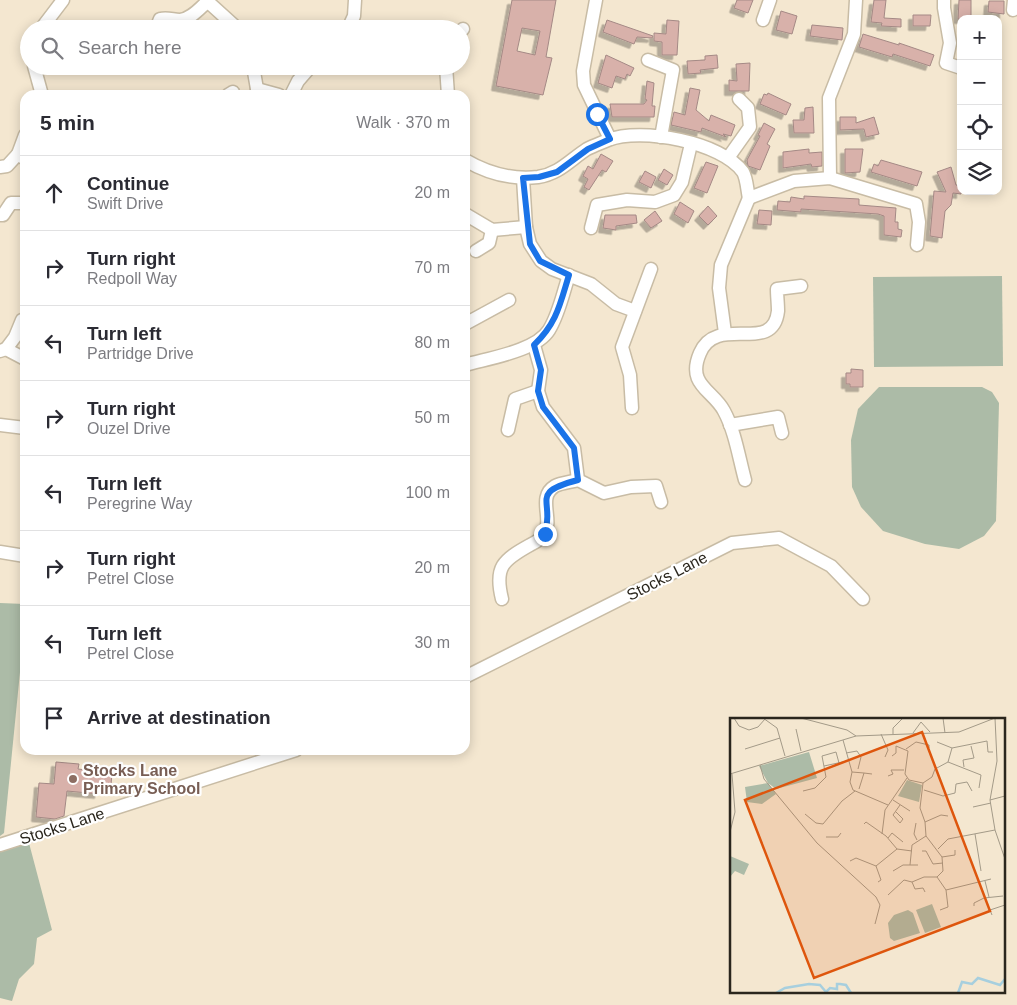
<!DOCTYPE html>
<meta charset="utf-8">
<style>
:root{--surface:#fff;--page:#f2f2f3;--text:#2b2b33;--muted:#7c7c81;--line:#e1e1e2}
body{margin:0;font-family:Helvetica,sans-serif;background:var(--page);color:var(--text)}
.controls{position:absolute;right:15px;top:15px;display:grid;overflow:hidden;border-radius:10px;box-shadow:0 2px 12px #0003}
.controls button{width:45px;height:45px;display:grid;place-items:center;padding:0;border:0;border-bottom:1px solid var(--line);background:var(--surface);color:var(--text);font:25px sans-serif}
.stop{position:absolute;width:15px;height:15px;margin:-11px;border:4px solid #1a73e8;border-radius:50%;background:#fff}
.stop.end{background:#1a73e8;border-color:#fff;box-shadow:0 1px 5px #0008}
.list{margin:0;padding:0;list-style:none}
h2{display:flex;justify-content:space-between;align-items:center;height:65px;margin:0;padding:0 20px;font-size:21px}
h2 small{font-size:16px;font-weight:400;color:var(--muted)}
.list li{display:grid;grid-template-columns:32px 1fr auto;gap:15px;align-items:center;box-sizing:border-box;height:75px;padding:0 20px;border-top:1px solid var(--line)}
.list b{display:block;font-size:19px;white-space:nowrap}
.list p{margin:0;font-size:16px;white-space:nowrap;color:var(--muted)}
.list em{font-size:16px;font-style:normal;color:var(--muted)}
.icon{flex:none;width:28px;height:28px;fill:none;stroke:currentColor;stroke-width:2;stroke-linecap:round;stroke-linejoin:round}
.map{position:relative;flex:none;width:1017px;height:1005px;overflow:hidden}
.search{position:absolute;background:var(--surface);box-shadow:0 2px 12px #0003;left:20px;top:20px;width:450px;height:55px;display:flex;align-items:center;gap:12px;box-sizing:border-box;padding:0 18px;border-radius:28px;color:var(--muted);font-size:19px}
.panel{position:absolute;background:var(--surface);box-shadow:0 2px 12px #0003;left:20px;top:90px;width:450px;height:665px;border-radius:15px}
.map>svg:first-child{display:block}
</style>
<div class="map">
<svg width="1017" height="1005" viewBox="0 0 1017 1005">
<defs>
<filter id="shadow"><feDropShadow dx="-4.5" dy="4.5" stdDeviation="0" flood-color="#0004"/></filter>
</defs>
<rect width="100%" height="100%" fill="#f4e7d0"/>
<g fill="#acbba7">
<polygon points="1002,276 1003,366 874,367 873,277"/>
<polygon points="879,387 982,387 992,392 999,403 996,521 984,536 959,549 925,544 883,531 861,507 852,487 851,440 858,409"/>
<polygon points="0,603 25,604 25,622 4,833 0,836"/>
<polygon points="29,843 52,930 37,938 34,964 19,979 12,1001 0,998 0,852"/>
</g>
<g fill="#d8b1aa" stroke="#a48985" fill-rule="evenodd" filter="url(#shadow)">
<path d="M512,0H556L546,57L552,58L543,95L496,86ZM522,28L540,31L535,55L517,51Z"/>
<polygon points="737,0 753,0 748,13 734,8"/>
<polygon points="874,0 886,0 884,18 901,19 901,27 881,26 882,23 871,22"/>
<polygon points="959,0 971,0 971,19 958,19"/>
<polygon points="989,1 1004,1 1004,14 988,12"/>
<polygon points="781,11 797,16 792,34 776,30"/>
<polygon points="913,15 931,15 930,26 913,26"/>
<polygon points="607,20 653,36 652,38 637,37 634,44 603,32"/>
<polygon points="667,20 679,21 677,55 662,55 662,42 654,41 654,33 666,34"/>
<polygon points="812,25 843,28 842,40 810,36"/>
<polygon points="863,34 899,45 899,43 934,55 930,66 893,54 892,57 859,47"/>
<polygon points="606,55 634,68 630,76 627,74 625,79 616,76 612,88 598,83"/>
<polygon points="717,55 718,68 700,70 701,73 688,74 687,61 705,60 705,56"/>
<polygon points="750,63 749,91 729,91 729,80 737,81 736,64"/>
<polygon points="647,81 654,83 652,106 655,106 654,117 612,117 610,104 644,104 647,100 645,99"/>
<polygon points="690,88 700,90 696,110 709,121 711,115 735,125 731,136 723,134 726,137 702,128 701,132 671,125 674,112 685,115"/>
<polygon points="768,93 791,104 786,115 760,104 764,94 767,95"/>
<polygon points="813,107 814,133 794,133 793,120 804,120 805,108"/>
<polygon points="840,117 856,117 856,123 874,117 879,134 866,137 864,129 840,130"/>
<polygon points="764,123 775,129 767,144 770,146 760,170 748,166 747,160 760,136 758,135"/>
<polygon points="809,149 809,153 822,152 822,166 812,167 811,164 783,168 783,152"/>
<polygon points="845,149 863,149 860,172 845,173"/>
<polygon points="601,154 613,161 606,172 602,170 589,190 584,187 588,179 583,176 588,166 593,169"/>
<polygon points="881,160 922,172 917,186 871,172 874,164 878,166"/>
<polygon points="706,162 718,166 707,193 694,188"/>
<polygon points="951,167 956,185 961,186 961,194 953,193 951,205 945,211 942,238 930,236 934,191 946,192 937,172"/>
<polygon points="664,169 673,175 667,185 658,180"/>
<polygon points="645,171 656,177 651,188 639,182"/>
<polygon points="804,196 859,199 859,205 896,208 895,222 898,222 898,229 902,230 901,237 884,235 884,216 878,214 801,209 801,212 777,210 778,201 790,202 791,197 804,199"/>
<polygon points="680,202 694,211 688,223 674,214"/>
<polygon points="708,206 717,216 708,225 699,216"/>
<polygon points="759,210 772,211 771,225 757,224"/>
<polygon points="655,211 662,221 651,228 644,220"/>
<polygon points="605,215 636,215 637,223 616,226 616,230 603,228"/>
<polygon points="851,369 863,370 863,387 850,387 850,384 846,384 846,373 851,373"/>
<polygon points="56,762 79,764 78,769 112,773 111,785 100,784 99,794 67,791 64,816 55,819 36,817 39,783 54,784"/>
</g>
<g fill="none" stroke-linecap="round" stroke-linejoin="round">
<g stroke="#c8bca5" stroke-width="15">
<g id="minor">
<polyline points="206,0 238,29"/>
<polyline points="596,0 583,71 584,85 610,139"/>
<polyline points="944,0 944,8 950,43 946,63 961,68"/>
<polyline points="1013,10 1014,0"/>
<polyline points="763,20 770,0"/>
<polyline points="41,29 63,0"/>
<path d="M156,29L160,19C168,17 173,20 180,20C191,19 199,9 207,2"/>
<polyline points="348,29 354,16 355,0"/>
<polyline points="461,31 463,29"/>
<polyline points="648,60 673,70 661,137"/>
<polyline points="34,66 42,95"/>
<polyline points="253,66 257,89"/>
<polyline points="446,66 448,95"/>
<polyline points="257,89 279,95"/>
<polyline points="228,95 233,92"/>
<polyline points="291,95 298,81 311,66"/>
<polyline points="25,135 18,154 25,159"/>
<polyline points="728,158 750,127 748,108 739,99"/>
<path d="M465,160C487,173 511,180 538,177C559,174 570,160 587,149C593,146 601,143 608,140C641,127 722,142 743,172C747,179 747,190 749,198"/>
<polyline points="0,167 7,166 18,154"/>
<polyline points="523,178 526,227 530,244 541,261 552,269 591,284 616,304 635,311"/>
<polyline points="830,178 829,98 854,34 856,0"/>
<polyline points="749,198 794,181 830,178 916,204 919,222 917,245"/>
<polyline points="465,214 492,230 526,227"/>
<polyline points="0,215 3,215 11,203 25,203"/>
<polyline points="591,228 597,205 627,200 655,202 674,195 682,182 691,144"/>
<polyline points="476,251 489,243 492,230"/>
<polyline points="465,324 509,300"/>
<polyline points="725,333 719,288 721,265 749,198"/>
<polyline points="534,345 541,370 538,391 543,407 574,448 578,480 604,493 631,487 656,486 661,502"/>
<polyline points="6,349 15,337 22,320"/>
<polyline points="0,351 6,349 25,359"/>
<path d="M465,365C489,358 536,351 549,330C559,314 563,293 569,275"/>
<polyline points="632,408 630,375 622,347 651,269"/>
<polyline points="0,425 25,428"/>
<polyline points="730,425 778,417 782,433"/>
<polyline points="508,430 515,399 538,391"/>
<path d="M745,480C739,458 735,431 724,411C713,390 686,385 700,353C717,313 773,356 778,311C778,304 777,296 777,289L801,286"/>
<polyline points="0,552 25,556"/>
<path d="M502,599C494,567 503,560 530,545C536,542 543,538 545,533C553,518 537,497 555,486C561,483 571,482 578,480"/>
<polyline points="465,677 732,543 779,538 831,566 863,599"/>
<polyline points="0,845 296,750"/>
</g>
</g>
<use href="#minor" stroke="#fff" stroke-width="12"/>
</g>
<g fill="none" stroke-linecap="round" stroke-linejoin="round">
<path stroke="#1a73e8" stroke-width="6" d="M545,534C555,500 528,493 578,480L574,448L543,407L538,391L541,370L534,345C557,323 560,304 569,275L540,261L530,244L523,178L539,177L557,172L588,149L610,139L597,114"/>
</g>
<circle fill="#8d6e63" stroke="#fff" stroke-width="2" cx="73" cy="779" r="5"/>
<g text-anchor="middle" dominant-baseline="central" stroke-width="4.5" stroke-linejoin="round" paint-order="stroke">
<g font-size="16" fill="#2a261d" stroke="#fff">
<text transform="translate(667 576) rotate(-27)">Stocks Lane</text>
<text transform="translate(62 826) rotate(-18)">Stocks Lane</text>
</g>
<g font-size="16" font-weight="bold" fill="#785e54" stroke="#fff" text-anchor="start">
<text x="83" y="770">Stocks Lane<tspan x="83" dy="18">Primary School</tspan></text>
</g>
</g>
<g transform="translate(730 718)">
<rect width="275" height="275" fill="#f4e7d0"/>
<path d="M79,34L87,60L46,71L38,65L46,76L32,86L17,84L15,69L38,65L29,48ZM177,62L192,67L189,84L168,78ZM0,138L19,146L14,157L5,153L0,159ZM202,186L211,209L195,215L186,192ZM178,192L183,195L190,215L164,223L160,220L158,205L164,197Z" fill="#acbba7"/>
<path fill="none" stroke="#a7cfde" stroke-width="2.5" d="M46,275L55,270L79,266L90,267L96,274L100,270L107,271V266H110L116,267L121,275M228,275L232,264L242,266L248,260L270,267L275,261"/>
<path fill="none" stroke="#a39a88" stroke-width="1" d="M4,0L9,8L19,12L28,9L35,1M33,0L47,10L55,38M71,0L117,12L126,18M213,0L215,15M265,0L267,43L260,82L265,112L275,141M66,11L71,33M183,15L191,4L200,14M151,16L158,32L155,39M163,16V10L173,0M113,22L122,54M207,24L222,30M15,31L50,20M176,31L186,24L199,27V30M116,35L127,33L131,39L128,51M162,38L166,35V28L178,33L175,56L179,62L193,65M218,44L251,57L249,70M30,47L34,61L87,125L146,179L150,187L145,206M94,48L117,43M234,49L233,42L244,40L241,28M134,55L122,54L120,64L123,72L158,87M0,56L126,18L229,14L265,0M158,58L163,56L161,52H174M193,65L190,90L195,104L196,118L212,139L213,153L207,159M193,65L202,59L205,51L218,44L222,30L257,23L258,34H263M129,71L134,55L142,56M194,72L213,78L225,75L226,66L237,64L242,73M73,73L85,70L96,59L92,38L106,34L109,45M163,82L180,93M260,82L275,78M243,89L261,85M166,94L173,101L170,105L163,97L170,87M75,96L86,105L93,106L112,83L125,73M195,104L211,97L218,98M186,105L184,116L187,122M134,106L136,104L156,118L167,131L182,133M0,114L5,94L2,56M152,116L155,92L177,60M245,116L251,153M96,119H108L111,115M158,120L162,115L173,124M208,131L218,121L265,112M192,133H196L203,146L213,145M212,139L225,137V132M120,143L126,140L146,148M180,147L182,127L196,118M163,153L173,147H188M207,159L216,172L218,189L210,192M255,163L259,179M148,164L151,162L146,148L167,131M182,164L194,159H207M182,164L185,171L193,170L195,174M216,172L261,161M158,177L174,162L182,164M244,188V185L254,180L273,178M262,197L260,192L275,187"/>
<path fill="#de560d" fill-opacity="0.15" stroke="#de560d" stroke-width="2.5" d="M192,14L260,193L84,260L15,82Z"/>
<rect width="275" height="275" fill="none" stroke="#2a261d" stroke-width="2.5"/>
</g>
</svg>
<div class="controls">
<button>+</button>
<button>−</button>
<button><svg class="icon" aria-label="locate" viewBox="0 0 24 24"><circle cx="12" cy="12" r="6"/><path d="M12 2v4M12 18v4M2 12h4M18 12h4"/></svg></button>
<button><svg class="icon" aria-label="layers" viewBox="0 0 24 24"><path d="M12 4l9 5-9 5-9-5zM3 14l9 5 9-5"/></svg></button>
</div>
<div class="stop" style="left:597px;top:114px"></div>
<div class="stop end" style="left:545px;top:534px"></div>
<div class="search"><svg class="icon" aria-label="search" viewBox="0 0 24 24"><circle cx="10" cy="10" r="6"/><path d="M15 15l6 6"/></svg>Search here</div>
<section class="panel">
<h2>5 min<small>Walk · 370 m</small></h2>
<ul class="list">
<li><svg class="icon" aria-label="ahead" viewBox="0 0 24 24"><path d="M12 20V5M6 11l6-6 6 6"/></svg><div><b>Continue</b><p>Swift Drive</p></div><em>20 m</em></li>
<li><svg class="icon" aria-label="right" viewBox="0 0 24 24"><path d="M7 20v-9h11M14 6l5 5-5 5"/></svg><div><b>Turn right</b><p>Redpoll Way</p></div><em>70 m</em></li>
<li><svg class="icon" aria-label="left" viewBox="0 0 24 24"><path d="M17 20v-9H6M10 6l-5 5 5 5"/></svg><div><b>Turn left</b><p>Partridge Drive</p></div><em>80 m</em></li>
<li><svg class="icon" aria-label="right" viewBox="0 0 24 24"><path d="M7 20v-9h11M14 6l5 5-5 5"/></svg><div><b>Turn right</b><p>Ouzel Drive</p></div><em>50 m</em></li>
<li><svg class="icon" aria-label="left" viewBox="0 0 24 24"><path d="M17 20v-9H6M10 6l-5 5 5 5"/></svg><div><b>Turn left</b><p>Peregrine Way</p></div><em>100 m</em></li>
<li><svg class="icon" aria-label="right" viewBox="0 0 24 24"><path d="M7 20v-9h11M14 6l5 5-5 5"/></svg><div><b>Turn right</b><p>Petrel Close</p></div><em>20 m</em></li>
<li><svg class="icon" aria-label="left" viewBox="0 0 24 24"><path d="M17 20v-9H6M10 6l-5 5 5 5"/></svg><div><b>Turn left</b><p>Petrel Close</p></div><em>30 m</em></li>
<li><svg class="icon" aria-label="arrive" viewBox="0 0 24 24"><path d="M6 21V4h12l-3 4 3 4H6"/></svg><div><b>Arrive at destination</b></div></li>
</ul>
</section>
</div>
